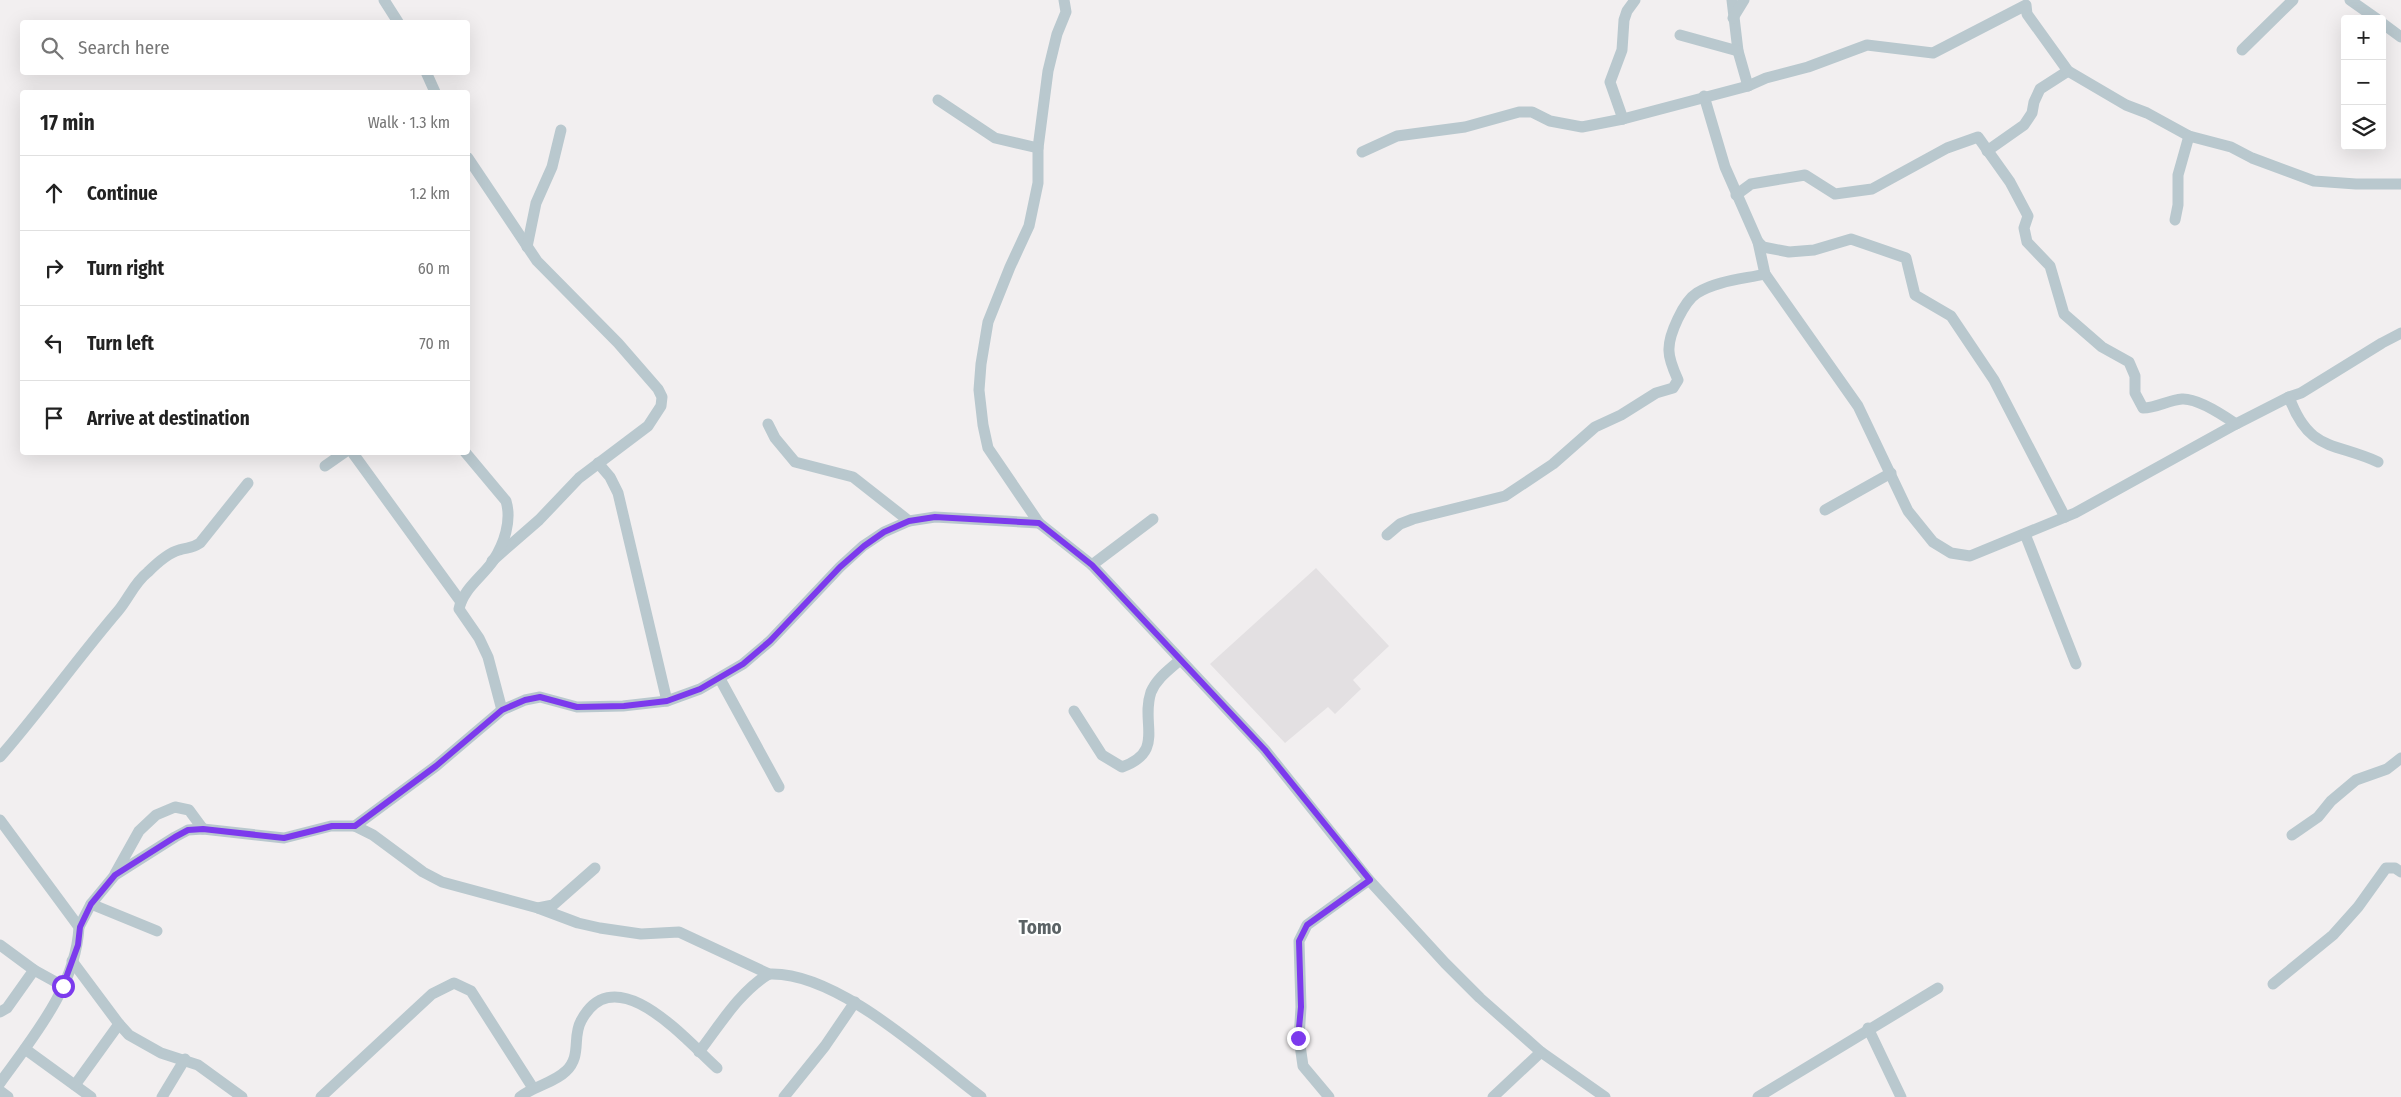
<!DOCTYPE html>
<meta charset="utf-8">
<style>
:root{--surface:#fff;--page:#f2f2f2;--text:#222;--muted:#767676;--line:#e0e0e0}
body{margin:0;font-family:"Fira Sans Condensed",sans-serif;background:var(--page);color:var(--text)}
.controls{position:absolute;right:15px;top:15px;display:grid;overflow:hidden;border-radius:5px;box-shadow:0 5px 20px #0002}
.controls button{width:45px;height:45px;display:grid;place-items:center;padding:0;border:0;border-bottom:1px solid var(--line);background:var(--surface);color:var(--text);font:25px sans-serif}
.stop{position:absolute;width:15px;height:15px;margin:-11px;border:4px solid #7c3aed;border-radius:50%;background:#fff}
.stop.end{background:#7c3aed;border-color:#fff;box-shadow:0 1px 5px #0008}
.list{margin:0;padding:0;list-style:none}
h2{display:flex;justify-content:space-between;align-items:center;height:65px;margin:0;padding:0 20px;font-size:21px}
h2 small{font-size:16px;font-weight:400;color:var(--muted)}
.list li{display:grid;grid-template-columns:32px 1fr auto;gap:15px;align-items:center;box-sizing:border-box;height:75px;padding:0 20px;border-top:1px solid var(--line)}
.list b{display:block;font-size:19px;white-space:nowrap}
.list em{font-size:16px;font-style:normal;color:var(--muted)}
.icon{flex:none;width:28px;height:28px;fill:none;stroke:currentColor;stroke-width:2;stroke-linecap:round;stroke-linejoin:round}
.map{position:relative;flex:none;width:2401px;height:1097px;overflow:hidden}
.search{position:absolute;background:var(--surface);box-shadow:0 5px 20px #0002;left:20px;top:20px;width:450px;height:55px;display:flex;align-items:center;gap:12px;box-sizing:border-box;padding:0 18px;border-radius:5px;color:var(--muted);font-size:19px}
.panel{position:absolute;background:var(--surface);box-shadow:0 5px 20px #0002;left:20px;top:90px;width:450px;height:365px;border-radius:5px}
.map>svg:first-child{display:block}
</style>
<div class="map">
<svg width="2401" height="1097" viewBox="0 0 2401 1097">
<rect width="100%" height="100%" fill="#f2eff0"/>
<polygon fill="#e3e0e2" points="1316,568 1389,646 1353,680 1361,689 1335,714 1328,707 1285,743 1210,664"/>
<g fill="none" stroke-linecap="round" stroke-linejoin="round">
<g stroke="#b9c8ce" stroke-width="11">
<polyline points="384,0 398,22"/>
<polyline points="1064,0 1066,12 1057,34 1048,71 1038,148 1038,183 1029,226 1010,267 988,322 981,364 979,390 983,425 988,448 1039,523 1092,565 1265,750 1369,880 1445,963 1480,998 1541,1052 1605,1097"/>
<polyline points="1732,0 1738,51 1748,86"/>
<polyline points="2350,0 2377,19"/>
<polyline points="1733,18 1744,0"/>
<polyline points="2382,23 2401,37"/>
<polyline points="1680,35 1738,51"/>
<polyline points="2242,50 2293,0"/>
<polyline points="426,72 435,92"/>
<polyline points="1704,96 1725,167 1758,242 1765,274 1858,406 1908,511 1933,542 1951,553 1970,556 2075,513 2236,424 2289,397 2301,393 2382,343 2401,333"/>
<polyline points="938,100 995,138 1038,148"/>
<polyline points="1623,119 1610,82 1622,50 1624,20 1627,11 1635,0"/>
<polyline points="1987,151 2024,125 2032,113 2034,102 2040,89 2068,71"/>
<polyline points="1362,152 1397,136 1465,127 1519,112 1532,112 1550,121 1582,127 1623,119 1748,86 1766,78 1808,67 1867,45 1933,53 2026,5 2027,14 2068,71 2126,105 2147,113 2189,136 2231,147 2252,158 2314,181 2356,184 2401,184"/>
<polyline points="468,158 537,261 618,343 658,389 662,397 661,406 648,426 579,478 539,520 492,561"/>
<path d="M1736,195L1751,184L1805,175L1835,194L1872,189L1947,148L1978,137L2010,182L2028,216L2024,228L2027,242L2050,266L2064,314L2102,347L2129,362L2135,376V393L2143,408C2157,408 2168,400 2182,399C2197,398 2223,415 2236,424"/>
<polyline points="2175,220 2178,205 2178,175 2189,136"/>
<polyline points="1758,242 1763,247 1789,252 1814,250 1851,239 1906,258 1915,295 1951,316 1994,380 2065,517"/>
<polyline points="527,247 536,203 552,167 561,130"/>
<path d="M2289,397C2309,452 2334,442 2378,462"/>
<polyline points="768,424 775,438 795,462 853,477 909,521"/>
<polyline points="352,452 461,602"/>
<path d="M465,452L506,501C512,521 504,544 493,561C482,577 463,589 459,609L479,638L488,657L502,710"/>
<polyline points="598,463 610,477 618,493 667,701"/>
<polyline points="325,466 345,452"/>
<polyline points="1825,510 1891,473"/>
<polyline points="2025,534 2076,664"/>
<path d="M1387,535L1400,524L1413,519L1505,496L1553,464L1595,427L1621,415L1656,393L1673,388L1678,380C1674,371 1669,360 1669,351C1668,335 1684,301 1697,293C1716,281 1743,279 1765,274"/>
<polyline points="1092,565 1153,519"/>
<polyline points="720,679 779,787"/>
<path d="M1074,711L1102,755L1122,767C1166,751 1140,724 1151,692C1157,678 1169,670 1180,660"/>
<path d="M0,757C41,710 77,659 118,611C129,598 134,583 148,572C156,564 168,553 179,550C188,547 191,549 200,543L248,483"/>
<path d="M0,820L79,927C76,986 33,1037 0,1083"/>
<path d="M355,826L373,835L423,872L442,882L538,908L578,923L600,928L641,934L679,932L769,974C837,971 928,1057 981,1097"/>
<polyline points="2292,835 2318,817 2331,801 2356,780 2387,769 2401,758"/>
<polyline points="115,874 139,831 156,815 175,807 189,810 203,829"/>
<polyline points="91,904 157,931"/>
<polyline points="538,908 553,905 595,868"/>
<polyline points="79,927 91,904 115,875 175,837 188,830 203,829 284,838 331,826 355,826 436,766 502,710 525,700 540,697 577,707 623,706 667,701 700,689 743,664 770,641 840,567 863,546 884,532 909,521 935,517 1039,523"/>
<polyline points="0,945 34,970 63,986"/>
<polyline points="72,961 119,1024 129,1035 161,1053 198,1065 242,1097"/>
<polyline points="2273,984 2333,935 2358,907 2386,868 2395,868 2401,872"/>
<polyline points="0,1012 7,1008 34,970"/>
<polyline points="1868,1028 1901,1097"/>
<polyline points="25,1049 91,1097"/>
<path d="M699,1052C719,1026 740,991 769,974"/>
<polyline points="75,1085 119,1024"/>
<polyline points="0,1091 8,1097"/>
<polyline points="162,1097 185,1059"/>
<polyline points="321,1097 432,994 454,983 471,991 533,1088"/>
<path d="M520,1097C534,1086 554,1083 566,1071C582,1056 572,1037 581,1021C615,956 686,1040 717,1068"/>
<polyline points="784,1097 825,1046 855,1002"/>
<polyline points="1329,1097 1303,1066 1299,1038 1301,1007 1299,941 1307,925 1369,880"/>
<polyline points="1493,1097 1541,1052"/>
<polyline points="1758,1097 1938,988"/>
</g>
</g>
<g fill="none" stroke-linecap="round" stroke-linejoin="round">
<polyline stroke="#7c3aed" stroke-width="6" points="63,986 78,945 80,927 91,904 115,875 175,837 188,830 203,829 284,838 332,826 355,826 436,766 502,710 525,700 540,697 577,707 624,706 667,701 700,689 743,664 770,641 840,567 864,546 884,532 909,521 935,517 1039,523 1092,565 1265,750 1370,880 1307,925 1299,941 1301,1007 1298,1038"/>
</g>
<g text-anchor="middle" dominant-baseline="central" stroke-width="4" stroke-linejoin="round" paint-order="stroke">
<g font-size="19" font-weight="bold" fill="#5b6265" stroke="#fff">
<text x="1040" y="927">Tomo</text>
</g>
</g>
</svg>
<div class="controls">
<button>+</button>
<button>−</button>
<button><svg class="icon" aria-label="layers" viewBox="0 0 24 24"><path d="M12 4l9 5-9 5-9-5zM3 14l9 5 9-5"/></svg></button>
</div>
<div class="stop" style="left:63px;top:986px"></div>
<div class="stop end" style="left:1298px;top:1038px"></div>
<div class="search"><svg class="icon" aria-label="search" viewBox="0 0 24 24"><circle cx="10" cy="10" r="6"/><path d="M15 15l6 6"/></svg>Search here</div>
<section class="panel">
<h2>17 min<small>Walk · 1.3 km</small></h2>
<ul class="list">
<li><svg class="icon" aria-label="ahead" viewBox="0 0 24 24"><path d="M12 20V5M6 11l6-6 6 6"/></svg><div><b>Continue</b></div><em>1.2 km</em></li>
<li><svg class="icon" aria-label="right" viewBox="0 0 24 24"><path d="M7 20v-9h11M14 6l5 5-5 5"/></svg><div><b>Turn right</b></div><em>60 m</em></li>
<li><svg class="icon" aria-label="left" viewBox="0 0 24 24"><path d="M17 20v-9H6M10 6l-5 5 5 5"/></svg><div><b>Turn left</b></div><em>70 m</em></li>
<li><svg class="icon" aria-label="arrive" viewBox="0 0 24 24"><path d="M6 21V4h12l-3 4 3 4H6"/></svg><div><b>Arrive at destination</b></div></li>
</ul>
</section>
</div>
